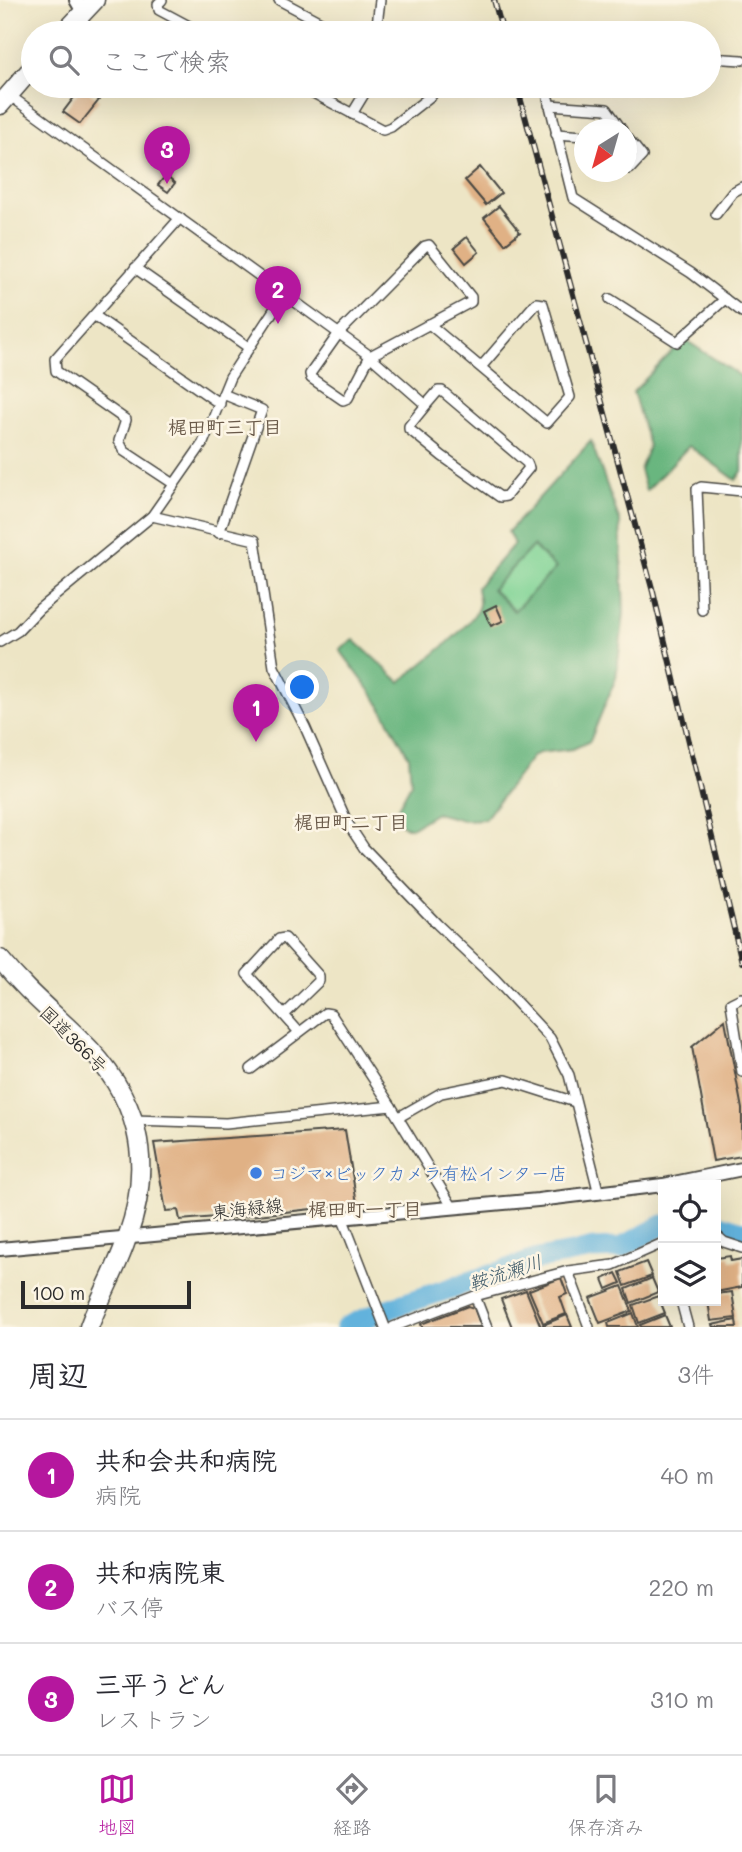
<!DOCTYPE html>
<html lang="ja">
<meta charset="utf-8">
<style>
:root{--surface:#fff;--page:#f2f2f3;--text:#2b2b33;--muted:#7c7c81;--line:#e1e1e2;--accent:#b5179e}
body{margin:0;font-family:Mali,"Klee One",sans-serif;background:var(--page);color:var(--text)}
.controls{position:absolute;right:21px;bottom:21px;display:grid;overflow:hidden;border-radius:0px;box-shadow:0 7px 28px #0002}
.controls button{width:63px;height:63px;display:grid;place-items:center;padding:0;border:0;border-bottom:2px solid var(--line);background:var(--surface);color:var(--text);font:35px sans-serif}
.compass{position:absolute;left:574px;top:119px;width:63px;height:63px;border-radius:50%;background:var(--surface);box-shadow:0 7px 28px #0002;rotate:217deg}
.scale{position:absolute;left:21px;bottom:18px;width:170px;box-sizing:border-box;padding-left:7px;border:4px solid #2b2b2b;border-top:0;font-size:19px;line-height:24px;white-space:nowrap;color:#2b2b2b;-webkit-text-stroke:5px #fcf5e5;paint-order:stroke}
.you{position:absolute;left:303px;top:688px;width:24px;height:24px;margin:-18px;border:5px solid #fff;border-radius:50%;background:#1a73e8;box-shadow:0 0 0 10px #1a73e833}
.badge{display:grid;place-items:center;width:46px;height:46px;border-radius:50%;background:var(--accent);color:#fff;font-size:23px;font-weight:700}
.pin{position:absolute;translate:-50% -58px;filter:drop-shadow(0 2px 4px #0008)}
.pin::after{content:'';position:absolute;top:37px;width:24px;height:21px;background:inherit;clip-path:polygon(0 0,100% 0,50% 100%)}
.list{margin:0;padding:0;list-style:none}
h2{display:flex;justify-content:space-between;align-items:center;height:91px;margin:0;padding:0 28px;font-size:30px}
h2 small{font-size:23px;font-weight:400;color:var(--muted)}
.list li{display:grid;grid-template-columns:46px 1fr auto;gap:21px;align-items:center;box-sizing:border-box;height:112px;padding:0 28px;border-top:2px solid var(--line)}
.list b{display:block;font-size:26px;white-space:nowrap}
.list p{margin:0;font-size:23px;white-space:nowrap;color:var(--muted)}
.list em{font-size:23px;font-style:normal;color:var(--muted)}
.icon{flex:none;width:38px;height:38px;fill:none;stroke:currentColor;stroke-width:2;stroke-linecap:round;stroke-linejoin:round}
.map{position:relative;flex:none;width:742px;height:1327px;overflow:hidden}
.search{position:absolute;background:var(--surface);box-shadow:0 7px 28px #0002;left:21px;right:21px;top:21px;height:77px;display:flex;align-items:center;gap:18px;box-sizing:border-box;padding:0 24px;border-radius:38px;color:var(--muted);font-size:26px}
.sheet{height:427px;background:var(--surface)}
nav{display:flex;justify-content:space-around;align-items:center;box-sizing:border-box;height:98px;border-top:2px solid var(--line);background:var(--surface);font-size:19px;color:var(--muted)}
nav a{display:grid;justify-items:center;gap:4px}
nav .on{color:var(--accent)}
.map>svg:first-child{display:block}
</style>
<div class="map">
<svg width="742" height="1327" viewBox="0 0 742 1327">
<rect width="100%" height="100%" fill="#fcf5e5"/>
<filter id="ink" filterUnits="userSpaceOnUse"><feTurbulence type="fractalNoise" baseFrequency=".0143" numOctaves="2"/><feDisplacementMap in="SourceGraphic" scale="14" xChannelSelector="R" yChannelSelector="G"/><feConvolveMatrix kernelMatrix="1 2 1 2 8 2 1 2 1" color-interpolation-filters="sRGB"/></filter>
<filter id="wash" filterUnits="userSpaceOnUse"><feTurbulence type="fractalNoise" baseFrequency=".00686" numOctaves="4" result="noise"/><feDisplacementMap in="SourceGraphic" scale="28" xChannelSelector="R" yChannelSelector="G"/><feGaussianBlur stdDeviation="1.57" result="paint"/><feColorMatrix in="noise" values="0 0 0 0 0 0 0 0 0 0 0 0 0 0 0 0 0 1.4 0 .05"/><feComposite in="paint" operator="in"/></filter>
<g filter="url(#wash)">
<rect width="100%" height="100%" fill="#ede5c5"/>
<polygon fill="#82d496" stroke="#568060" stroke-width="2" points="533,546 556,568 515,611 492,589"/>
<g fill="#69b67f" stroke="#4a7055" stroke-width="2" fill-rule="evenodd">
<polygon points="684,339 742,377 742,471 736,480 689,446 646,491 640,470 649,446 633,392"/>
<path d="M591,441L620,522L624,613L616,678L590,741L573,749L539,753L532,757L485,819L463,820L436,813L413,827H404L398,821L395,813L411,784L409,757L377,700L340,650L354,640L400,682C416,668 477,624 479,604C480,599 477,592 477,587L514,544L508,532ZM533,546L556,568L514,611L492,589Z"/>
</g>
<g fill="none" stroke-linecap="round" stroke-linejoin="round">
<g stroke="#62b2dc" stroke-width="21">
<polyline points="716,1224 742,1232"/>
<polyline points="346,1327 382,1311 538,1259 594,1249 620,1248 663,1225"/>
</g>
</g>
<g id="blocks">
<g fill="#e0b185">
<polygon points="82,87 99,100 80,124 63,112"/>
<polygon points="480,167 501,193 486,205 465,180"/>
<polygon points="166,175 175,183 168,192 158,185"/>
<polygon points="499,206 520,232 505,244 484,218"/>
<polygon points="467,237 479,252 466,263 454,248"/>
<polygon points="496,605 503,621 491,626 484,611"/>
<polygon points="725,1020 742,1109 742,1156 713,1161 692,1047"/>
<polygon points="345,1130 357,1204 230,1218 228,1216 180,1220 178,1210 166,1211 154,1143"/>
<polygon points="730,1256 731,1261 742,1259 742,1287 716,1292 716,1258"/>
<polygon points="646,1262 652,1276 625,1286 620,1272"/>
<polygon points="616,1273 621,1283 607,1289 603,1279"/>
<polygon points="561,1278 567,1294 560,1297 566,1314 543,1323 529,1290"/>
<polygon points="652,1278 658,1292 631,1303 626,1289"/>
<polygon points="622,1286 632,1311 600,1323 590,1298"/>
<polygon points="526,1290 541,1327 512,1327 501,1299"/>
<polygon points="732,1292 736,1318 711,1321 708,1301 716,1301 716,1294"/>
<polygon points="658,1296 665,1313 639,1323 633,1305"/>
<polygon points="468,1306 474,1308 481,1327 422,1327 421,1324"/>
<polygon points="633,1313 638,1327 609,1327 608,1323"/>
<polygon points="567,1315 572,1327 544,1327 543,1325"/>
<polygon points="665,1315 670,1327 641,1327 640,1325"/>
<polygon points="736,1320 737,1327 713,1327 712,1325"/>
</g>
</g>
</g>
<g filter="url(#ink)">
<use href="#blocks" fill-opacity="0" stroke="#484742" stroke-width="2"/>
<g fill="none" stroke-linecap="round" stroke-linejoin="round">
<g stroke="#484742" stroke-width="12">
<g id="street">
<polyline points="162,0 158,4 159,10 202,33"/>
<polyline points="279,0 330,27 417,33"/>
<polyline points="376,33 380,0"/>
<polyline points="709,58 742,60"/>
<polyline points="300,86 383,130 391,127 432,95 435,86"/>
<polyline points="545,86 573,198 691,273 742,312"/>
<polyline points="9,95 370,356 426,405 438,391 442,391 527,463 529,468 506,496 500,497 442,456 409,429 409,426 426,405"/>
<polyline points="549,105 607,109 622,130"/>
<polyline points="352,114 369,86"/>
<polyline points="556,134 584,136"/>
<polyline points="626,136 642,156 630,169 626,166"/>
<polyline points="716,214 733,192 742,187"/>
<polygon points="429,245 471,297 471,302 370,356 348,398 343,400 311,378 310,374 339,333 425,246"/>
<polyline points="135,268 248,347"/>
<polyline points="610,299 677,342 725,299"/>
<polyline points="95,316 220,404"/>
<polyline points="429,324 547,423 570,397 543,304 536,303 481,367"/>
<polyline points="174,484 124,451 119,441 126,420 56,371 55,359 180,218"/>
<polyline points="152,516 255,540 274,667 305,727 348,824 364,848 437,924 495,979 550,1038 569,1075 599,1194"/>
<polyline points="219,533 262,410 223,394"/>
<polyline points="702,610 697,489 701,487 742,491"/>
<polyline points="0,642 18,631 39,609 152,516 203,443 230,377 285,293"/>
<polyline points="741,998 731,1003 742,1072"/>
<polyline points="284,1015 319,981 319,976 285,938 279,939 247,974 299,1032"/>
<polyline points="251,1069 325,1013 331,1014 391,1106"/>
<polyline points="399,1117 441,1093 506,1080 575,1102"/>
<polyline points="134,1120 226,1123 391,1106 453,1208"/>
<polyline points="342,1217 385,1327"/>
<polyline points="716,1235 724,1242 742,1248"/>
<polyline points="568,1271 589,1327"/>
<polyline points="475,1296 487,1327"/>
<polyline points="681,1301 688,1327"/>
<polyline points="393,1327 475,1296 568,1271 613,1265 663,1243"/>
</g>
</g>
<g stroke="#484742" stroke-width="16">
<g id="secondary">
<polyline points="76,0 83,12"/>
<polyline points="664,1185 742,1169"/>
<polyline points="0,1249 538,1200 663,1185"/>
</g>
</g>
<g stroke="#484742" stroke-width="21">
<g id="highway">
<polyline points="64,33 95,0"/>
<polyline points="0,105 33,67"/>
<path d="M0,959C25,990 51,1011 79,1038C139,1096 155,1160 127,1238C117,1269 100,1297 89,1327"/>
</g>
</g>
<use href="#street" stroke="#fff" stroke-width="9"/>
<use href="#secondary" stroke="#fff" stroke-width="12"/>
<use href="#highway" stroke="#fff" stroke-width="18"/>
<g stroke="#2b2b2b" stroke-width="6">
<g id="rail">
<polyline points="494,0 503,33"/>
<polyline points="517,86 653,592 742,962"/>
</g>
</g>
<use href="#rail" stroke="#fcf5e5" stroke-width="3.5" stroke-dasharray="10" stroke-linecap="butt"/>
</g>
</g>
<circle fill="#3f7fe0" stroke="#fcf5e5" stroke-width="2.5" cx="256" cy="1173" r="7"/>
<g text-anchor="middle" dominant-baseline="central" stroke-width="5" stroke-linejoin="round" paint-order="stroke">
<g font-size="18" fill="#2b2b2b" stroke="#fcf5e5">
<text transform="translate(74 1039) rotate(45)">国道366号</text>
<text transform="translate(247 1208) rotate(-6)">東海緑線</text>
</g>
<g font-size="18" fill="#366cbe" stroke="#fcf5e5" text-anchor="start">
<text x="270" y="1173">コジマ×ビックカメラ有松インター店</text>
</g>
<g font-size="19" font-weight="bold" fill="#6a5a4a" stroke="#fcf5e5">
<text x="225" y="426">梶田町三丁目</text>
<text x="351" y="821">梶田町二丁目</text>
<text x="365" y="1208">梶田町一丁目</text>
</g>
<g font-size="19" font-style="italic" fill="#3e5a69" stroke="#fcf5e5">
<text transform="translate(505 1272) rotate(-18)">鞍流瀬川</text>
</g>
</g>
</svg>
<div class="controls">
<button><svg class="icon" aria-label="locate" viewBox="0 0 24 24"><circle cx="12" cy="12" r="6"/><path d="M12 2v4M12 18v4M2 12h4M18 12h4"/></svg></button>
<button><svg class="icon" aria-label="layers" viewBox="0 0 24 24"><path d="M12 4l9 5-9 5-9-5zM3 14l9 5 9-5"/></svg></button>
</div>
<svg class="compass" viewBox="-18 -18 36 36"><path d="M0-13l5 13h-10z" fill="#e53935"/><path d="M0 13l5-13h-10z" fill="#7c7c81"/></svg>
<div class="scale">100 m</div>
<div class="you"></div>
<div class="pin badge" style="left:256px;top:742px">1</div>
<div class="pin badge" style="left:278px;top:324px">2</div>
<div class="pin badge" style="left:167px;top:184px">3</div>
<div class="search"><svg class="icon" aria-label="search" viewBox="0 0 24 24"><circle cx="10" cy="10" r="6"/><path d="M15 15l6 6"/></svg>ここで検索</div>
</div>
<section class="sheet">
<h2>周辺<small>3件</small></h2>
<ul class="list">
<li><span class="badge">1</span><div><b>共和会共和病院</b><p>病院</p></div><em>40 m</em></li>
<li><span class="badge">2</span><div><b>共和病院東</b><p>バス停</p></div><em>220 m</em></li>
<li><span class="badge">3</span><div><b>三平うどん</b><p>レストラン</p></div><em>310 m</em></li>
</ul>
</section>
<nav>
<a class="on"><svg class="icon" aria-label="map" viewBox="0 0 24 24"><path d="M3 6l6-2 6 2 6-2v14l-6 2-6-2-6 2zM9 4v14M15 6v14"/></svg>地図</a>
<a><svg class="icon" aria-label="directions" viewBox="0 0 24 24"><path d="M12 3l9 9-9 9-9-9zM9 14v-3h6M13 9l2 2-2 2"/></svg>経路</a>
<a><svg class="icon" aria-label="saved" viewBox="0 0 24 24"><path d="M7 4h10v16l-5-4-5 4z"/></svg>保存済み</a>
</nav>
